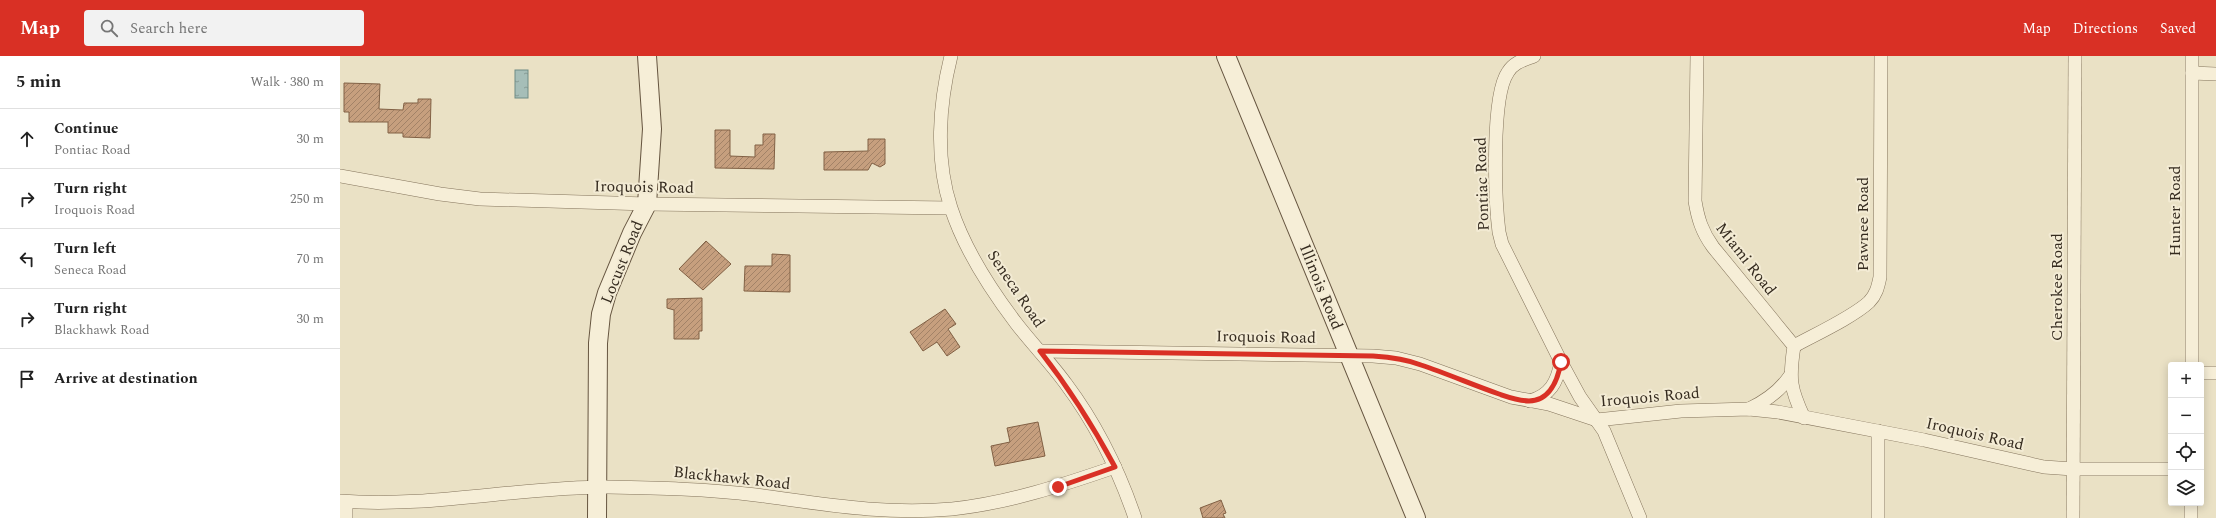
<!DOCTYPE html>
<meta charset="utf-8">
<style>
:root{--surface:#fff;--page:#f2f2f2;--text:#222;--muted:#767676;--line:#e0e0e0;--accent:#d93025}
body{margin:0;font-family:Spectral,serif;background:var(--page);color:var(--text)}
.controls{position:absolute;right:12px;bottom:12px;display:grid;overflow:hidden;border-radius:4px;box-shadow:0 2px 10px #0003}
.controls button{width:36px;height:36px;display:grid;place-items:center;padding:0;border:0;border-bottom:1px solid var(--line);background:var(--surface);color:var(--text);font:20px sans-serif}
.stop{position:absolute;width:12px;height:12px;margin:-9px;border:3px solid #d93025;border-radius:50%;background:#fff}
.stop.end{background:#d93025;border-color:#fff;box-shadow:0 1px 4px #0008}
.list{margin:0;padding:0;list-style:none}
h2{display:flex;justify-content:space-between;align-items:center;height:52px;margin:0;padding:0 16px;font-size:17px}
h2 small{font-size:13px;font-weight:400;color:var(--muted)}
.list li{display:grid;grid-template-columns:26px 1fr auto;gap:12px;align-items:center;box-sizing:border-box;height:60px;padding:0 16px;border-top:1px solid var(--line)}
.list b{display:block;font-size:15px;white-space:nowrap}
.list p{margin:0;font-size:13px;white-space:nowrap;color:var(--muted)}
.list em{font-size:13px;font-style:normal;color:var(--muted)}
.icon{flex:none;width:22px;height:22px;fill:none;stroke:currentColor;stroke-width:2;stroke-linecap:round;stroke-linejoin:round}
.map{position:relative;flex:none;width:1876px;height:462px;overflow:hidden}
header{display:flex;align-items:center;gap:24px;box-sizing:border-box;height:56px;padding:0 20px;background:var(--accent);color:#fff}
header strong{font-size:19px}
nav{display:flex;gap:22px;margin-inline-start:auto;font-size:14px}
.search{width:280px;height:36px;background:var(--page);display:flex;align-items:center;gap:10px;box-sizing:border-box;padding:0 14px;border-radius:4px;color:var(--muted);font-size:15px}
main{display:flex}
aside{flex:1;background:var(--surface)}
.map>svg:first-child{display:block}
</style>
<header>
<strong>Map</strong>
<div class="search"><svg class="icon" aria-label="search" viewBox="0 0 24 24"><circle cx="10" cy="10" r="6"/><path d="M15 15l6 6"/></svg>Search here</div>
<nav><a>Map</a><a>Directions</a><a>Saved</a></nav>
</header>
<main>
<aside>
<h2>5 min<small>Walk · 380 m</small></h2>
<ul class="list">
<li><svg class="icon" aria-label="ahead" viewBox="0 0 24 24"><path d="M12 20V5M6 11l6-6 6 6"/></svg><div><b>Continue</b><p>Pontiac Road</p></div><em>30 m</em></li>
<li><svg class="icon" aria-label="right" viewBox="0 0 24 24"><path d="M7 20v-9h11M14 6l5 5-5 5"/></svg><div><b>Turn right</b><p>Iroquois Road</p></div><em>250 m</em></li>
<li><svg class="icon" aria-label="left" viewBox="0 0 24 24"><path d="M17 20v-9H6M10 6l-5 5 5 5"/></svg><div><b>Turn left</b><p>Seneca Road</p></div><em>70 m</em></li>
<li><svg class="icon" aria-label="right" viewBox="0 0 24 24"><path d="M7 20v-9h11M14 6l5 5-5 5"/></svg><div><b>Turn right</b><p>Blackhawk Road</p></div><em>30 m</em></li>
<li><svg class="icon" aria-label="arrive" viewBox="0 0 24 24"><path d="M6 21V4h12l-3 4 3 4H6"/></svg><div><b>Arrive at destination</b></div></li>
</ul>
</aside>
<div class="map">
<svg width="1876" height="462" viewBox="0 0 1876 462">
<defs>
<pattern id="water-ripples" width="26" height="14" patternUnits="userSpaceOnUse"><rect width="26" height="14" fill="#a6beb8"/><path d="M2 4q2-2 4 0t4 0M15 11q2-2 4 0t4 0" fill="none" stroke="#889b95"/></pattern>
<pattern id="building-hatch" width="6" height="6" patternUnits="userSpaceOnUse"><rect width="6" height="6" fill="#c69f7e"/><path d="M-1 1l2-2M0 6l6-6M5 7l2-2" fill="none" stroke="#a28267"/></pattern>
</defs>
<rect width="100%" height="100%" fill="#eae1c5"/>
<rect fill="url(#water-ripples)" stroke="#6e8c86" x="175" y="14" width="13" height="28"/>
<g fill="url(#building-hatch)" stroke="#816044">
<polygon points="4,27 40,28 39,53 63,54 64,47 78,47 78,43 91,43 90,82 63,81 63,77 48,77 48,66 9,66 9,56 4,56"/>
<polygon points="375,74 390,74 390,100 415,101 415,89 423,89 423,78 435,78 434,113 375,112"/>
<polygon points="528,83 545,83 545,108 540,111 532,107 528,114 484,114 484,96 528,95"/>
<polygon points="366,185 391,208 363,234 339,213"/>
<polygon points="432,198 450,199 450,236 404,235 405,210 432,210"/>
<polygon points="362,242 362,275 359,275 359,283 334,283 334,254 327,252 327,243"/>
<polygon points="605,253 616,268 608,273 620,291 607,300 597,286 583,295 570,276"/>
<polygon points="698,366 705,400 655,410 651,390 670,386 667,372"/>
<polygon points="881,444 886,457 883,458 885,462 863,462 860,452"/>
</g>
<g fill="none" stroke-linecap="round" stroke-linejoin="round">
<g stroke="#84745c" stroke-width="14">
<g id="street">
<path d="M611,0C599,48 595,104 611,152C624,192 651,234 676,267C692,288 711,307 726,328C756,368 779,415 795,462"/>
<path d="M1194,0C1184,4 1174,6 1168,16C1151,40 1155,144 1159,176L1162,188L1221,306L1240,341L1264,375L1300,462"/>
<path d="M1357,0L1355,145C1358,163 1362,176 1373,191L1454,290C1449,323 1450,332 1464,362"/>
<polyline points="1852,0 1852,309"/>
<polyline points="1852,17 1876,18"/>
<polyline points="0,120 100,138 140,143 307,148 610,152"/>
<path d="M1454,290C1474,279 1513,261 1529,246C1536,239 1538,231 1540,221L1541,0"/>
<polyline points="700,295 1033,300 1056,302 1080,308 1171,341 1209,348 1257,364 1341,355 1409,353 1438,356 1584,384 1704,411 1733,413 1831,413"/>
<polyline points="1861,317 1876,317"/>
<path d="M1190,345C1210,339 1217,327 1221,306"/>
<path d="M1409,353C1426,345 1439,336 1450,320"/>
<path d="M0,445C89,452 178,431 267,431C317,432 367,433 416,439C484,448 543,459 612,453C668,447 723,429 775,411"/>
<polyline points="6,462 6,446"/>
<polyline points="1538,462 1538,375"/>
<polyline points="1733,462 1735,0"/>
<polyline points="1851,462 1851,447"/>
</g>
</g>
<g stroke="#665540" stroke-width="20">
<g id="secondary">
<polyline points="886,0 1076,462"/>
<polyline points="257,462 258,287 261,258 267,237 292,177 307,148 312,73 307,0"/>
</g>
</g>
<use href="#street" stroke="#f6eed7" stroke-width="13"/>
<use href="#secondary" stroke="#f6eed7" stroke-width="18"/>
</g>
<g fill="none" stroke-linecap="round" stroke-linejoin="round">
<path stroke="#d93025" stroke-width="5" d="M718,431L775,411C753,370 729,332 700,295L1033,300C1049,301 1066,303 1081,309C1108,318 1133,329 1159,338C1168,341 1179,345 1189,345C1210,345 1218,323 1221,306"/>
</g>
<g text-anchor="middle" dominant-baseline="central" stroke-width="4" stroke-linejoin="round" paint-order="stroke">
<g font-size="16" fill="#352b1f" stroke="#f3ebd4">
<text transform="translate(1142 128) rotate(-92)">Pontiac Road</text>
<text transform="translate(304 131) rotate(1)">Iroquois Road</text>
<text transform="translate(1835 155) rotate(-90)">Hunter Road</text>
<text transform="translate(1523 168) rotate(-90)">Pawnee Road</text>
<text transform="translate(1406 203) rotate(52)">Miami Road</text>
<text transform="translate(282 206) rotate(-68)">Locust Road</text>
<text transform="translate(981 231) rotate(68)">Illinois Road</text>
<text transform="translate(1717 231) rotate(-90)">Cherokee Road</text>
<text transform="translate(676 233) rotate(56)">Seneca Road</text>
<text transform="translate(926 281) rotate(1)">Iroquois Road</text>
<text transform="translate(1310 341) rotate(-5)">Iroquois Road</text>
<text transform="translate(1635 378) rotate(13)">Iroquois Road</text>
<text transform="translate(392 422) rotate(6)">Blackhawk Road</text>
</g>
</g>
</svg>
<div class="controls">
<button>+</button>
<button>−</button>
<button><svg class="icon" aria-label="locate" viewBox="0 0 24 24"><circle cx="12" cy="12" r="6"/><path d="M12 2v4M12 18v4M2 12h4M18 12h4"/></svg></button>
<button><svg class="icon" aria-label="layers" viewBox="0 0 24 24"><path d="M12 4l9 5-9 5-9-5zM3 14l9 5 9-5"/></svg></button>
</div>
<div class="stop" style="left:1221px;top:306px"></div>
<div class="stop end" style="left:718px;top:431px"></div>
</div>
</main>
